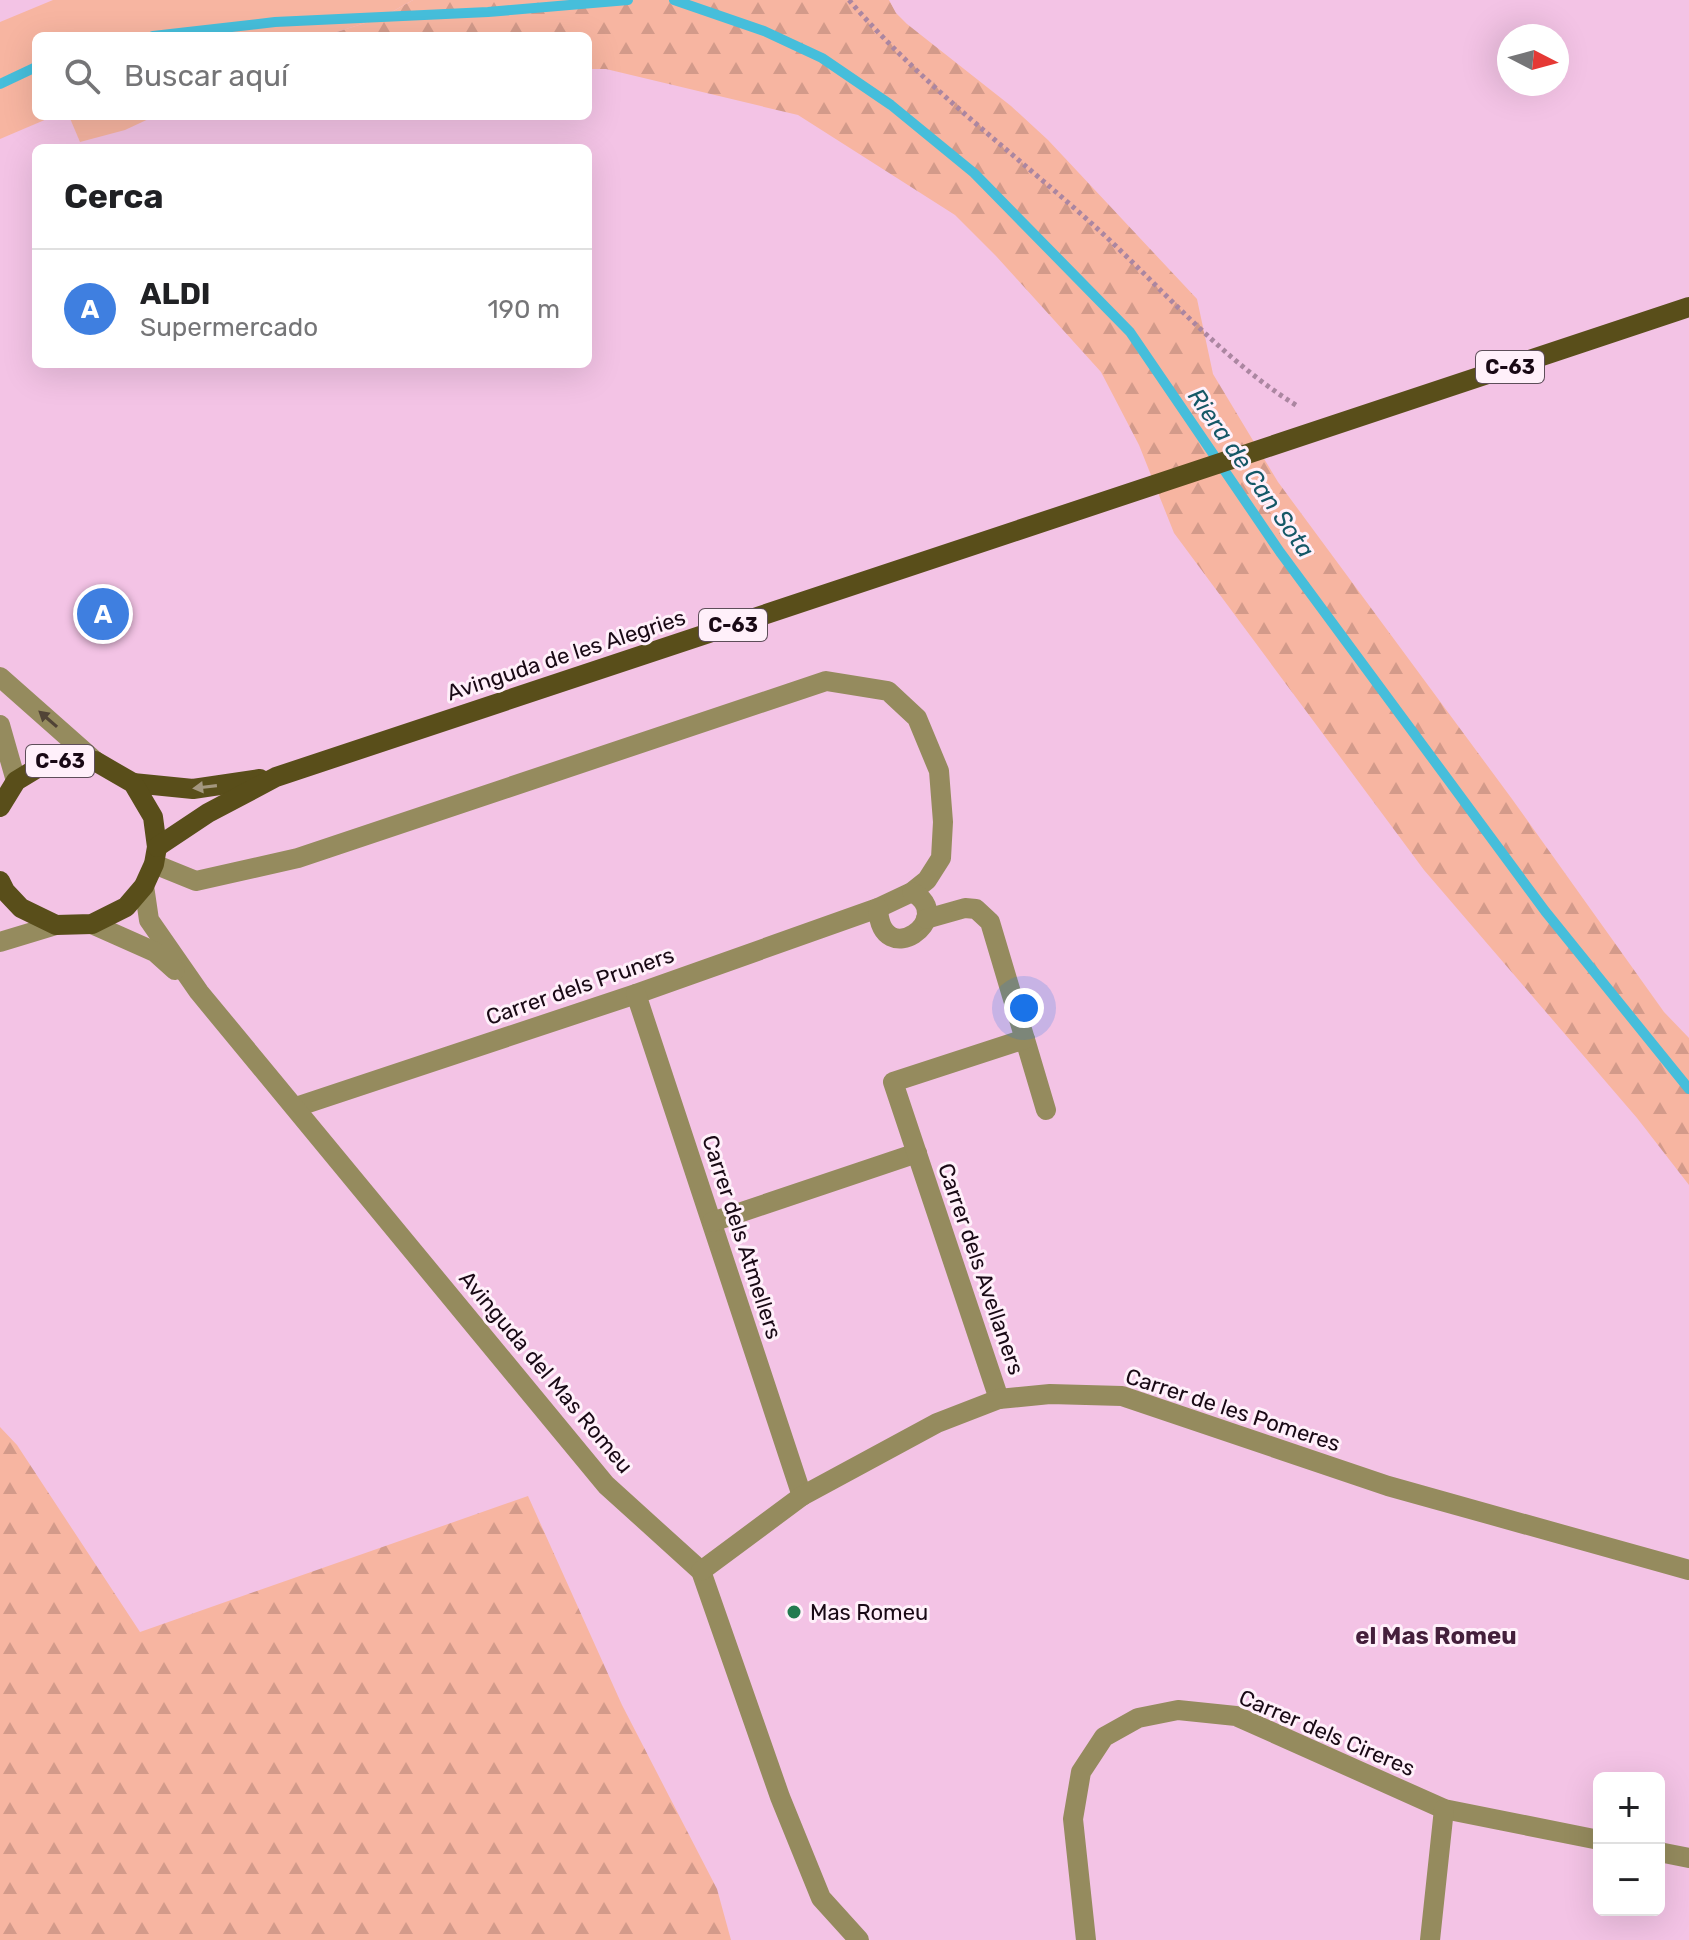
<!DOCTYPE html>
<html lang="es">
<meta charset="utf-8">
<style>
:root{--surface:#fff;--page:#f6f6f6;--text:#202124;--muted:#757577;--line:#e0e0e0;--accent:#227a4f}
body{margin:0;font-family:Rubik,sans-serif;background:var(--page);color:var(--text)}
.controls{position:absolute;right:24px;bottom:24px;display:grid;overflow:hidden;border-radius:12px;box-shadow:0 8px 32px #0002}
.controls button{width:72px;height:72px;display:grid;place-items:center;padding:0;border:0;border-bottom:2px solid var(--line);background:var(--surface);color:var(--text);font:40px sans-serif}
.compass{position:absolute;left:1497px;top:24px;width:72px;height:72px;border-radius:50%;background:var(--surface);box-shadow:0 8px 32px #0002;rotate:96deg}
.you{position:absolute;left:1024px;top:1008px;width:28px;height:28px;margin:-20px;border:6px solid #fff;border-radius:50%;background:#1a73e8;box-shadow:0 0 0 12px #1a73e833}
.badge{display:grid;place-items:center;width:52px;height:52px;border-radius:50%;background:var(--accent);color:#fff;font-size:26px;font-weight:700}
.pin{position:absolute;translate:-50% -50%;border:4px solid #fff;box-shadow:0 2px 8px #0006}
.list{margin:0;padding:0;list-style:none}
h2{display:flex;justify-content:space-between;align-items:center;height:104px;margin:0;padding:0 32px;font-size:34px}
h2 small{font-size:26px;font-weight:400;color:var(--muted)}
.list li{display:grid;grid-template-columns:52px 1fr auto;gap:24px;align-items:center;box-sizing:border-box;height:120px;padding:0 32px;border-top:2px solid var(--line)}
.list b{display:block;font-size:30px;white-space:nowrap}
.list p{margin:0;font-size:26px;white-space:nowrap;color:var(--muted)}
.list em{font-size:26px;font-style:normal;color:var(--muted)}
.icon{flex:none;width:44px;height:44px;fill:none;stroke:currentColor;stroke-width:2;stroke-linecap:round;stroke-linejoin:round}
.map{position:relative;flex:none;width:1689px;height:1940px;overflow:hidden}
.search{position:absolute;background:var(--surface);box-shadow:0 8px 32px #0002;left:32px;top:32px;width:560px;height:88px;display:flex;align-items:center;gap:20px;box-sizing:border-box;padding:0 28px;border-radius:12px;color:var(--muted);font-size:30px}
.panel{position:absolute;background:var(--surface);box-shadow:0 8px 32px #0002;left:32px;top:144px;width:560px;height:224px;border-radius:12px}
.map>svg:first-child{display:block}
</style>
<div class="map">
<svg width="1689" height="1940" viewBox="0 0 1689 1940">
<defs>
<pattern id="forest-firs" width="22" height="20" patternUnits="userSpaceOnUse" patternTransform="scale(2)"><rect width="22" height="20" fill="#f7b5a1"/><path d="M5 1l3.5 6h-7zM16 11l3.5 6h-7z" fill="#d39a8a"/></pattern>
</defs>
<rect width="100%" height="100%" fill="#f3c3e5"/>
<g fill="#f7b5a1">
<polygon points="53,0 413,0 381,18 324,36 36,36 36,116 54,116 0,139 0,22"/>
<polygon points="69,116 155,116 125,130 80,142"/>
</g>
<g fill="url(#forest-firs)">
<polygon points="413,0 889,0 896,13 907,24 1011,106 1048,140 1197,299 1213,374 1278,482 1512,799 1664,1012 1689,1038 1689,1185 1637,1118 1424,870 1174,533 1139,445 1101,372 996,256 955,215 798,115 606,69 588,69 588,36 324,36 381,18"/>
<polygon points="0,1427 17,1445 140,1632 528,1496 622,1705 717,1889 731,1940 0,1940"/>
</g>
<g fill="none" stroke-linecap="round" stroke-linejoin="round">
<g stroke="#46bedb" stroke-width="10">
<polyline points="674,0 764,31 822,58 891,105 974,173 1130,332 1280,552 1545,911 1689,1089"/>
<polyline points="153,36 275,22 488,12 628,0"/>
<polyline points="0,84 36,67"/>
</g>
<path stroke="#ab86a1" stroke-width="5" stroke-dasharray="4 4" stroke-linecap="butt" d="M849,0C921,84 1009,149 1090,222C1159,284 1219,358 1299,407"/>
<polyline stroke="#958b5e" stroke-width="20" points="0,942 56,925"/>
<g stroke="#958b5e" stroke-width="20">
<polyline points="0,677 95,761"/>
<polyline points="0,725 16,781"/>
<polyline points="154,864 196,881 298,858 826,681 888,691 917,718 939,771 943,822 941,858 927,880 912,892 878,908 636,994 296,1107"/>
<polyline points="144,886 149,920 199,992 606,1485 701,1571 780,1797 821,1898 859,1940"/>
<path d="M878,908C881,973 959,918 912,892"/>
<polyline points="926,919 965,908 976,909 990,922 1046,1110"/>
<polyline points="92,924 155,952 175,970"/>
<polyline points="636,994 802,1496"/>
<polyline points="712,1222 917,1153"/>
<polyline points="999,1399 893,1082 1025,1039"/>
<polyline points="701,1571 802,1496 937,1423 999,1399 1050,1394 1122,1396 1388,1486 1689,1570"/>
<polyline points="1659,1852 1689,1858"/>
<polyline points="1086,1940 1073,1819 1081,1772 1104,1737 1138,1718 1178,1710 1236,1716 1444,1809 1599,1840"/>
<polyline points="1430,1940 1444,1809"/>
</g>
<g stroke="#594e1a" stroke-width="20">
<polyline points="133,783 193,789 260,779"/>
<polyline points="0,807 16,781 49,761 95,761 133,783 153,817 157,847 154,864 144,886 126,907 92,924 56,925 21,908 5,891 0,881"/>
<polyline points="157,847 208,813 276,777 1689,307"/>
</g>
</g>
<defs><path id="oneway-solid" d="M-6-.8H1V-3.2L6.5 0L1 3.2V.8H-6Z" transform="scale(2)"/></defs>
<use fill="#514436" href="#oneway-solid" transform="translate(48 719) rotate(-139)"/>
<use fill="#a4977f" href="#oneway-solid" transform="translate(205 787) rotate(173)"/>
<circle fill="#227a4f" stroke="#fff0fa" stroke-width="3" cx="794" cy="1612" r="8"/>
<g text-anchor="middle" dominant-baseline="central" stroke-width="6" stroke-linejoin="round" paint-order="stroke">
<g fill="#fff0fa" stroke="#5e4e5a" stroke-width="2">
<rect x="1476" y="351" width="68" height="32" rx="6"/>
<rect x="699" y="609" width="68" height="32" rx="6"/>
<rect x="26" y="745" width="68" height="32" rx="6"/>
</g>
<g font-size="20" font-weight="bold" fill="#190915">
<text x="1510" y="367">C-63</text>
<text x="733" y="625">C-63</text>
<text x="60" y="761">C-63</text>
</g>
<g font-size="22" fill="#190915" stroke="#fff0fa">
<text transform="translate(566 655) rotate(-18)">Avinguda de les Alegries</text>
<text transform="translate(580 986) rotate(-19)">Carrer dels Pruners</text>
<text transform="translate(742 1237) rotate(72)">Carrer dels Atmellers</text>
<text transform="translate(981 1269) rotate(71)">Carrer dels Avellaners</text>
<text transform="translate(546 1372) rotate(50)">Avinguda del Mas Romeu</text>
<text transform="translate(1233 1410) rotate(18)">Carrer de les Pomeres</text>
<text transform="translate(1327 1733) rotate(23)">Carrer dels Cireres</text>
</g>
<g font-size="22" fill="#190915" stroke="#fff0fa" text-anchor="start">
<text x="810" y="1612">Mas Romeu</text>
</g>
<g font-size="24" font-style="italic" fill="#155867" stroke="#fff0fa">
<text transform="translate(1251 473) rotate(55)">Riera de Can Sota</text>
</g>
<g font-size="24" font-weight="bold" fill="#441f3b" stroke="#fff0fa">
<text x="1436" y="1636">el Mas Romeu</text>
</g>
</g>
</svg>
<div class="controls">
<button>+</button>
<button>−</button>
</div>
<svg class="compass" viewBox="-18 -18 36 36"><path d="M0-13l5 13h-10z" fill="#e53935"/><path d="M0 13l5-13h-10z" fill="#757577"/></svg>
<div class="you"></div>
<div class="pin badge" style="left:103px;top:614px;background:#3f7fe0">A</div>
<div class="search"><svg class="icon" aria-label="search" viewBox="0 0 24 24"><circle cx="10" cy="10" r="6"/><path d="M15 15l6 6"/></svg>Buscar aquí</div>
<section class="panel">
<h2>Cerca<small></small></h2>
<ul class="list">
<li><span class="badge" style="background:#3f7fe0">A</span><div><b>ALDI</b><p>Supermercado</p></div><em>190 m</em></li>
</ul>
</section>
</div>
